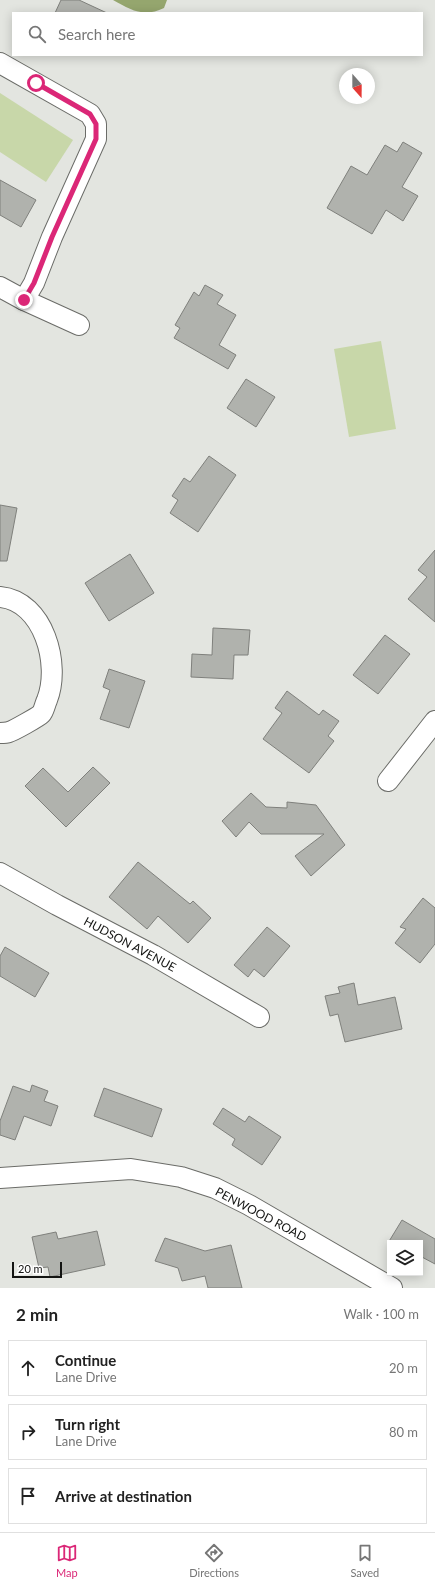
<!DOCTYPE html>
<meta charset="utf-8">
<style>
:root{--surface:#fff;--page:#f6f6f6;--text:#222;--muted:#767676;--line:#e0e0e0;--accent:#db2777}
body{margin:0;font-family:Lato,sans-serif;background:var(--page);color:var(--text)}
.controls{position:absolute;right:12px;bottom:12px;display:grid;overflow:hidden;border-radius:0px;box-shadow:0 2px 10px #0003}
.controls button{width:36px;height:36px;display:grid;place-items:center;padding:0;border:0;border-bottom:1px solid var(--line);background:var(--surface);color:var(--text);font:20px sans-serif}
.compass{position:absolute;left:339px;top:68px;width:36px;height:36px;border-radius:50%;background:var(--surface);box-shadow:0 2px 10px #0003;rotate:159deg}
.scale{position:absolute;left:12px;bottom:10px;width:50px;box-sizing:border-box;padding-left:4px;border:2px solid #131412;border-top:0;font-size:11px;line-height:14px;white-space:nowrap;color:#131412;-webkit-text-stroke:3px #fff;paint-order:stroke}
.stop{position:absolute;width:12px;height:12px;margin:-9px;border:3px solid #db2777;border-radius:50%;background:#fff}
.stop.end{background:#db2777;border-color:#fff;box-shadow:0 1px 4px #0008}
.list{margin:0;padding:0;list-style:none}
h2{display:flex;justify-content:space-between;align-items:center;height:52px;margin:0;padding:0 16px;font-size:17px}
h2 small{font-size:13px;font-weight:400;color:var(--muted)}
.list li{display:grid;grid-template-columns:26px 1fr auto;gap:12px;align-items:center;box-sizing:border-box;height:56px;margin:0 8px 8px;padding:0 8px;border:1px solid var(--line);border-radius:0px}
.list b{display:block;font-size:15px;white-space:nowrap}
.list p{margin:0;font-size:13px;white-space:nowrap;color:var(--muted)}
.list em{font-size:13px;font-style:normal;color:var(--muted)}
.icon{flex:none;width:22px;height:22px;fill:none;stroke:currentColor;stroke-width:2;stroke-linecap:round;stroke-linejoin:round}
.map{position:relative;flex:none;width:435px;height:1288px;overflow:hidden}
.search{position:absolute;background:var(--surface);box-shadow:0 2px 10px #0003;left:12px;right:12px;top:12px;height:44px;display:flex;align-items:center;gap:10px;box-sizing:border-box;padding:0 14px;border-radius:0px;color:var(--muted);font-size:15px}
.sheet{height:244px;background:var(--surface)}
nav{display:flex;justify-content:space-around;align-items:center;box-sizing:border-box;height:56px;border-top:1px solid var(--line);background:var(--surface);font-size:11px;color:var(--muted)}
nav a{display:grid;justify-items:center;gap:2px}
nav .on{color:var(--accent)}
.map>svg:first-child{display:block}
</style>
<div class="map">
<svg width="435" height="1288" viewBox="0 0 435 1288">
<rect width="100%" height="100%" fill="#e3e5e0"/>
<g fill="#c8d7a9">
<polygon points="0,93 73,140 46,182 0,152"/>
<polygon points="381,341 396,429 349,437 334,349"/>
</g>
<path fill="#95a66e" d="M113,0H167L164,8C144,18 131,10 113,0Z"/>
<g fill="#b0b2ad" stroke="#7f807c">
<polygon points="61,0 79,0 107,13 55,13"/>
<polygon points="403,142 422,153 402,187 418,196 403,221 386,210 372,234 327,208 351,166 367,175 385,145 397,152"/>
<polygon points="0,180 36,200 21,227 0,215"/>
<polygon points="205,285 223,295 217,304 236,315 219,345 236,355 228,369 174,338 180,328 175,325 194,292 199,296"/>
<polygon points="246,379 275,397 256,427 227,408"/>
<polygon points="209,456 236,475 198,532 170,513 178,500 172,496 184,478 190,482"/>
<polygon points="0,505 17,508 7,561 0,561"/>
<polygon points="435,550 435,622 408,599 427,577 418,570"/>
<polygon points="130,554 154,593 109,621 85,583"/>
<polygon points="213,628 250,630 248,655 234,655 233,679 191,677 192,654 212,655"/>
<polygon points="385,635 410,654 378,694 353,675"/>
<polygon points="109,669 145,681 129,728 100,719 110,690 103,687"/>
<polygon points="287,691 319,715 323,710 339,721 328,736 334,741 309,773 263,739 282,713 275,708"/>
<polygon points="93,767 110,783 66,827 25,786 43,768 68,792"/>
<polygon points="251,793 266,807 287,808 287,802 316,805 345,845 311,876 295,856 324,834 261,834 249,822 236,837 222,821"/>
<polygon points="138,862 190,904 193,901 211,918 188,943 158,916 147,929 109,897"/>
<polygon points="423,898 435,908 435,944 420,963 395,943 406,929 400,927"/>
<polygon points="267,927 290,946 264,977 254,969 248,977 234,965"/>
<polygon points="5,947 49,973 35,997 0,976 0,956"/>
<polygon points="354,983 358,1005 395,997 402,1029 345,1042 338,1014 330,1016 325,996 340,993 338,987"/>
<polygon points="32,1085 48,1091 44,1101 58,1106 51,1126 24,1116 15,1140 0,1135 0,1121 13,1086 30,1092"/>
<polygon points="104,1088 162,1109 152,1137 94,1116"/>
<polygon points="223,1108 245,1122 249,1116 281,1137 262,1165 232,1145 235,1139 213,1124"/>
<polygon points="402,1220 435,1239 435,1264 420,1256 420,1243 388,1243"/>
<polygon points="97,1231 105,1265 50,1277 48,1267 39,1268 32,1237 56,1232 58,1239"/>
<polygon points="165,1238 205,1251 231,1245 242,1288 208,1288 205,1276 182,1281 178,1268 155,1261"/>
</g>
<g fill="none" stroke-linecap="round" stroke-linejoin="round">
<g stroke="#6b6c68" stroke-width="22">
<g id="minor">
<polyline points="0,63 90,114 96,124 96,139 52,237 34,283 24,300"/>
<polyline points="0,287 24,300 79,325"/>
<path d="M0,597C44,601 61,665 47,700C45,704 44,711 41,714C38,717 13,731 9,732C6,733 3,733 0,733"/>
<polyline points="388,781 435,721"/>
<polyline points="0,873 57,905 153,955 259,1017"/>
<polyline points="0,1178 131,1169 181,1177 215,1188 249,1205 392,1288"/>
</g>
</g>
<use href="#minor" stroke="#fff" stroke-width="20"/>
</g>
<g fill="none" stroke-linecap="round" stroke-linejoin="round">
<polyline stroke="#db2777" stroke-width="5" points="24,300 34,283 52,237 96,139 96,124 90,114 36,83"/>
</g>
<g text-anchor="middle" dominant-baseline="central" stroke-width="3" stroke-linejoin="round" paint-order="stroke">
<g font-size="12" fill="#131412" stroke="#fff">
<text transform="translate(130 944) rotate(28)">HUDSON AVENUE</text>
<text transform="translate(261 1214) rotate(28)">PENWOOD ROAD</text>
</g>
</g>
</svg>
<div class="controls">
<button><svg class="icon" aria-label="layers" viewBox="0 0 24 24"><path d="M12 4l9 5-9 5-9-5zM3 14l9 5 9-5"/></svg></button>
</div>
<svg class="compass" viewBox="-18 -18 36 36"><path d="M0-13l5 13h-10z" fill="#e53935"/><path d="M0 13l5-13h-10z" fill="#767676"/></svg>
<div class="scale">20 m</div>
<div class="stop" style="left:36px;top:83px"></div>
<div class="stop end" style="left:24px;top:300px"></div>
<div class="search"><svg class="icon" aria-label="search" viewBox="0 0 24 24"><circle cx="10" cy="10" r="6"/><path d="M15 15l6 6"/></svg>Search here</div>
</div>
<section class="sheet">
<h2>2 min<small>Walk · 100 m</small></h2>
<ul class="list">
<li><svg class="icon" aria-label="ahead" viewBox="0 0 24 24"><path d="M12 20V5M6 11l6-6 6 6"/></svg><div><b>Continue</b><p>Lane Drive</p></div><em>20 m</em></li>
<li><svg class="icon" aria-label="right" viewBox="0 0 24 24"><path d="M7 20v-9h11M14 6l5 5-5 5"/></svg><div><b>Turn right</b><p>Lane Drive</p></div><em>80 m</em></li>
<li><svg class="icon" aria-label="arrive" viewBox="0 0 24 24"><path d="M6 21V4h12l-3 4 3 4H6"/></svg><div><b>Arrive at destination</b></div></li>
</ul>
</section>
<nav>
<a class="on"><svg class="icon" aria-label="map" viewBox="0 0 24 24"><path d="M3 6l6-2 6 2 6-2v14l-6 2-6-2-6 2zM9 4v14M15 6v14"/></svg>Map</a>
<a><svg class="icon" aria-label="directions" viewBox="0 0 24 24"><path d="M12 3l9 9-9 9-9-9zM9 14v-3h6M13 9l2 2-2 2"/></svg>Directions</a>
<a><svg class="icon" aria-label="saved" viewBox="0 0 24 24"><path d="M7 4h10v16l-5-4-5 4z"/></svg>Saved</a>
</nav>
